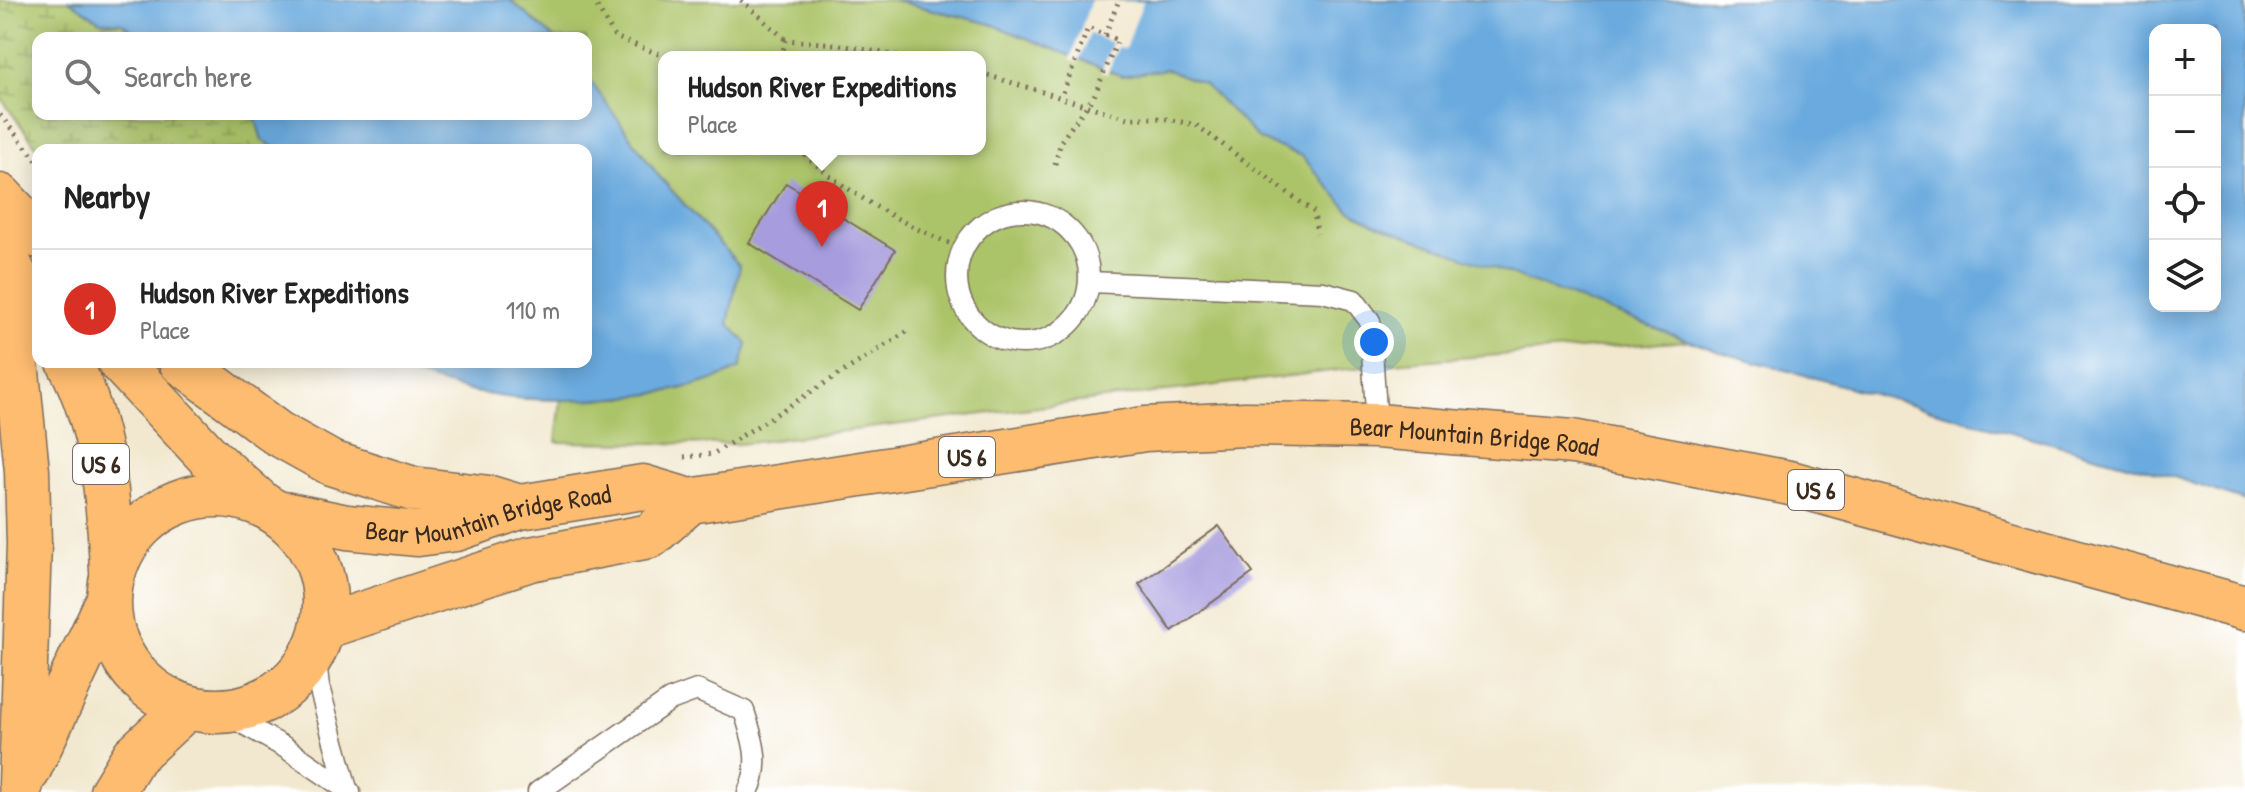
<!DOCTYPE html>
<meta charset="utf-8">
<style>
:root{--surface:#fff;--page:#f2f2f2;--text:#222;--muted:#767676;--line:#e0e0e0;--accent:#d93025}
body{margin:0;font-family:"Patrick Hand",sans-serif;background:var(--page);color:var(--text)}
.controls{position:absolute;right:24px;top:24px;display:grid;overflow:hidden;border-radius:16px;box-shadow:0 4px 20px #0003}
.controls button{width:72px;height:72px;display:grid;place-items:center;padding:0;border:0;border-bottom:2px solid var(--line);background:var(--surface);color:var(--text);font:40px sans-serif}
.you{position:absolute;left:1374px;top:342px;width:28px;height:28px;margin:-20px;border:6px solid #fff;border-radius:50%;background:#1a73e8;box-shadow:0 0 0 12px #1a73e833}
.badge{display:grid;place-items:center;width:52px;height:52px;border-radius:50%;background:var(--accent);color:#fff;font-size:26px;font-weight:700}
.pin{position:absolute;translate:-50% -66px;filter:drop-shadow(0 2px 4px #0008)}
.pin::after{content:'';position:absolute;top:42px;width:28px;height:24px;background:inherit;clip-path:polygon(0 0,100% 0,50% 100%)}
.popup{position:absolute;left:658px;top:51px;width:328px;height:104px;box-sizing:border-box;display:grid;place-content:center;border-radius:16px;background:var(--surface);filter:drop-shadow(0 2px 6px #0005);font-size:26px;white-space:nowrap;color:var(--muted)}
.popup b{font-size:30px;color:var(--text)}
.popup::after{content:'';position:absolute;left:50%;top:100%;margin-left:-16px;border:16px solid transparent;border-top-color:var(--surface)}
.list{margin:0;padding:0;list-style:none}
h2{display:flex;justify-content:space-between;align-items:center;height:104px;margin:0;padding:0 32px;font-size:34px}
h2 small{font-size:26px;font-weight:400;color:var(--muted)}
.list li{display:grid;grid-template-columns:52px 1fr auto;gap:24px;align-items:center;box-sizing:border-box;height:120px;padding:0 32px;border-top:2px solid var(--line)}
.list b{display:block;font-size:30px;white-space:nowrap}
.list p{margin:0;font-size:26px;white-space:nowrap;color:var(--muted)}
.list em{font-size:26px;font-style:normal;color:var(--muted)}
.icon{flex:none;width:44px;height:44px;fill:none;stroke:currentColor;stroke-width:2;stroke-linecap:round;stroke-linejoin:round}
.map{position:relative;flex:none;width:2245px;height:792px;overflow:hidden}
.search{position:absolute;background:var(--surface);box-shadow:0 4px 20px #0003;left:32px;top:32px;width:560px;height:88px;display:flex;align-items:center;gap:20px;box-sizing:border-box;padding:0 28px;border-radius:16px;color:var(--muted);font-size:30px}
.panel{position:absolute;background:var(--surface);box-shadow:0 4px 20px #0003;left:32px;top:144px;width:560px;height:224px;border-radius:16px}
.map>svg:first-child{display:block}
</style>
<div class="map">
<svg width="2245" height="792" viewBox="0 0 2245 792">
<defs>
<pattern id="wetland-marsh" width="20" height="14" patternUnits="userSpaceOnUse" patternTransform="scale(2)"><rect width="20" height="14" fill="#acc469"/><path d="M1 5h8M5 5V1M11 12h8M15 12V8" fill="none" stroke="#8d9f56"/></pattern>
</defs>
<rect width="100%" height="100%" fill="#fff"/>
<filter id="ink" filterUnits="userSpaceOnUse"><feTurbulence type="fractalNoise" baseFrequency=".0125" numOctaves="2"/><feDisplacementMap in="SourceGraphic" scale="16" xChannelSelector="R" yChannelSelector="G"/><feConvolveMatrix kernelMatrix="1 2 1 2 8 2 1 2 1" color-interpolation-filters="sRGB"/></filter>
<filter id="wash" filterUnits="userSpaceOnUse"><feTurbulence type="fractalNoise" baseFrequency=".006" numOctaves="4" result="noise"/><feDisplacementMap in="SourceGraphic" scale="32" xChannelSelector="R" yChannelSelector="G"/><feGaussianBlur stdDeviation="1.8" result="paint"/><feColorMatrix in="noise" values="0 0 0 0 0 0 0 0 0 0 0 0 0 0 0 0 0 1.4 0 .05"/><feComposite in="paint" operator="in"/></filter>
<g filter="url(#wash)">
<rect width="100%" height="100%" fill="#f2e8cf"/>
<polygon fill="url(#wetland-marsh)" stroke="#747744" stroke-width="2" points="0,0 69,0 100,21 121,23 143,38 38,38 38,114 254,114 262,140 278,150 39,150 0,97"/>
<path fill="#acc469" stroke="#747744" stroke-width="2" fill-rule="evenodd" d="M510,0H893L991,24L1122,76L1166,69L1204,84L1260,140L1302,156L1349,210L1689,341L1404,362L739,444L556,442L561,399L624,398L728,323L740,266L658,175L586,75V38H554ZM664,57H980V149H664Z"/>
<g fill="#6baade" stroke="#536a7e" stroke-width="2" fill-rule="evenodd">
<polygon points="69,0 510,0 554,38 143,38 121,23 100,21"/>
<path d="M893,0H2245V501L2174,477L1717,351L1375,224L1349,210L1302,156L1260,140L1204,84L1166,69L1122,76L991,24ZM2155,30H2215V306H2155Z"/>
<path d="M586,75L658,175L740,266L728,323L747,344L740,368C677,402 545,407 475,392C440,384 404,372 369,362H586V150H278L262,140L254,114H586Z"/>
</g>
<polygon fill="#f2e8cf" points="1091,0 1143,2 1125,49 1118,47 1107,74 1101,72 1112,43 1090,34 1078,63 1070,60"/>
<g id="blocks">
<g fill="#a79cde">
<polygon points="786,183 895,250 858,310 749,243"/>
<polygon points="1219,526 1253,573 1172,631 1139,584"/>
</g>
</g>
</g>
<g filter="url(#ink)">
<use href="#blocks" fill-opacity="0" stroke="#7b6c5c" stroke-width="2"/>
<g fill="none" stroke-linecap="round" stroke-linejoin="round">
<g stroke="#7b6c5c" stroke-width="23">
<g id="service">
<circle cx="1023" cy="277" r="66"/>
<polyline points="1090,282 1323,292 1354,300 1370,321 1377,426"/>
<polyline points="315,652 319,687 347,789"/>
<polyline points="221,711 286,748 350,792"/>
<path d="M538,792L670,700L697,690L744,711C753,739 762,764 748,792"/>
</g>
</g>
<g stroke="#7b6c5c" stroke-width="47">
<g id="trunk">
<polyline points="0,196 38,236"/>
<polyline points="0,245 22,290 38,311"/>
<path d="M69,362C103,425 109,501 112,571"/>
<polyline points="120,362 209,457 262,504"/>
<polyline points="181,362 277,433 331,463 413,489 490,498 520,507"/>
<circle cx="217" cy="603" r="108"/>
<path id="s1" d="M284,514L347,527L418,534L456,529L520,507L643,487L690,501L1145,429L1245,424L1377,426L1573,442L1790,483L2245,608"/>
<polyline points="323,627 530,559 650,536 690,501"/>
<polyline points="28,771 106,605"/>
<polyline points="21,785 29,544 27,471 16,362 22,290"/>
<polyline points="112,792 134,756 187,707"/>
</g>
</g>
<g stroke="#7b6c5c" stroke-width="5" stroke-dasharray="2 6" stroke-linecap="butt">
<polyline points="593,0 615,37 666,57"/>
<polyline points="741,0 786,40"/>
<polyline points="1105,35 1119,0"/>
<polyline points="781,57 786,40 835,44 904,57"/>
<polyline points="980,73 1127,118 1162,118 1196,125 1314,212 1317,234"/>
<polyline points="0,115 38,162"/>
<path d="M799,149C840,190 910,229 964,249"/>
<polyline points="1055,164 1061,141 1094,96 1118,40 1088,28 1061,98"/>
<polyline points="684,457 713,454 908,331"/>
</g>
<use href="#service" stroke="#fff" stroke-width="20"/>
<use href="#trunk" stroke="#fdbc6f" stroke-width="44"/>
</g>
</g>
<g text-anchor="middle" dominant-baseline="central" stroke-width="6" stroke-linejoin="round" paint-order="stroke">
<g fill="#fff" stroke="#766a62" stroke-width="2">
<rect x="939" y="437" width="56" height="40" rx="6"/>
<rect x="73" y="444" width="56" height="40" rx="6"/>
<rect x="1788" y="470" width="56" height="40" rx="6"/>
</g>
<g font-size="24" font-weight="bold" fill="#3b2a1e">
<text x="967" y="457">US 6</text>
<text x="101" y="464">US 6</text>
<text x="1816" y="490">US 6</text>
</g>
<g font-size="26" fill="#3b2a1e" stroke="#fff">
<text stroke="none"><textPath href="#s1" startOffset="1206">Bear Mountain Bridge Road</textPath></text>
<text stroke="none"><textPath href="#s1" startOffset="208">Bear Mountain Bridge Road</textPath></text>
</g>
</g>
</svg>
<div class="controls">
<button>+</button>
<button>−</button>
<button><svg class="icon" aria-label="locate" viewBox="0 0 24 24"><circle cx="12" cy="12" r="6"/><path d="M12 2v4M12 18v4M2 12h4M18 12h4"/></svg></button>
<button><svg class="icon" aria-label="layers" viewBox="0 0 24 24"><path d="M12 4l9 5-9 5-9-5zM3 14l9 5 9-5"/></svg></button>
</div>
<div class="you"></div>
<div class="pin badge" style="left:822px;top:247px">1</div>
<div class="popup"><b>Hudson River Expeditions</b>Place</div>
<div class="search"><svg class="icon" aria-label="search" viewBox="0 0 24 24"><circle cx="10" cy="10" r="6"/><path d="M15 15l6 6"/></svg>Search here</div>
<section class="panel">
<h2>Nearby<small></small></h2>
<ul class="list">
<li><span class="badge">1</span><div><b>Hudson River Expeditions</b><p>Place</p></div><em>110 m</em></li>
</ul>
</section>
</div>
